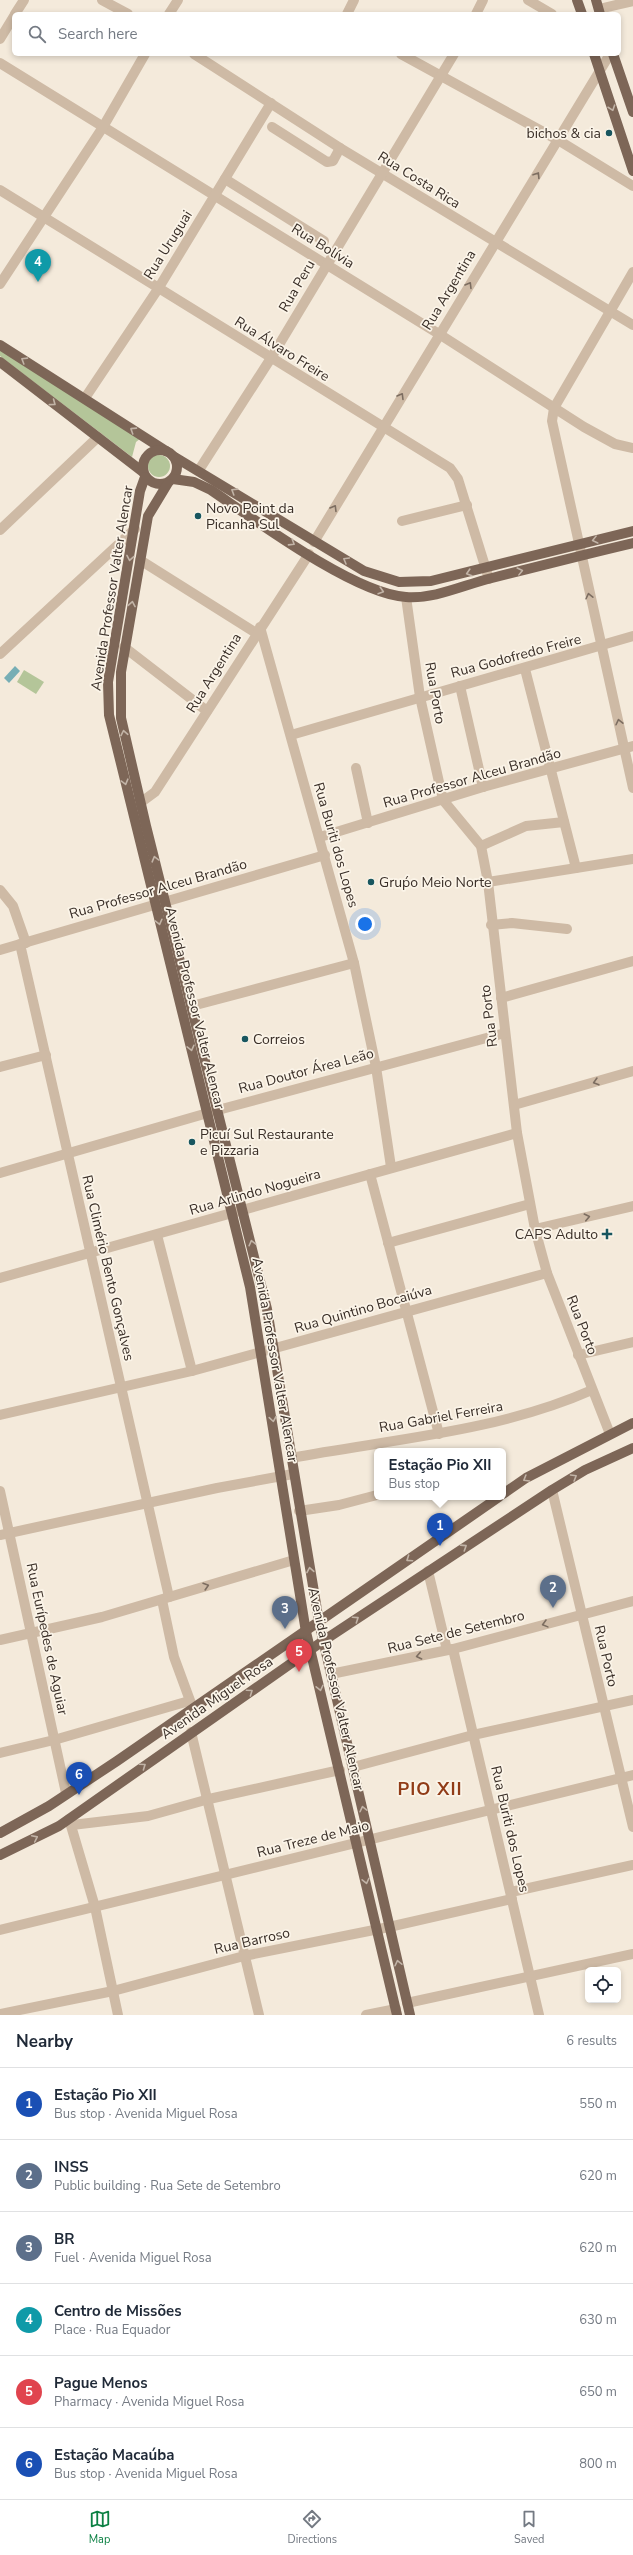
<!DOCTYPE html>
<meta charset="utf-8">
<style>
:root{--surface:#fff;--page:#f2f2f3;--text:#1f2937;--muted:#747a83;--line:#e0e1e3;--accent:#0b8043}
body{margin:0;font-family:"Nunito Sans",sans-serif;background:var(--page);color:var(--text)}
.controls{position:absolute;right:12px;bottom:12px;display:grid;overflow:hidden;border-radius:6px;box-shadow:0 2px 6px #0003}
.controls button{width:36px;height:36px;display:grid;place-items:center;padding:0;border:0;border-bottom:1px solid var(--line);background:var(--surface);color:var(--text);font:20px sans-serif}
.you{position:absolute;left:365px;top:924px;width:14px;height:14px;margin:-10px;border:3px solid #fff;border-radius:50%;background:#1a73e8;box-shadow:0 0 0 6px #1a73e833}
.badge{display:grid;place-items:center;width:26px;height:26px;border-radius:50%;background:var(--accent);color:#fff;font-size:13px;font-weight:700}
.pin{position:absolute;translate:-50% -33px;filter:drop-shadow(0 1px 2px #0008)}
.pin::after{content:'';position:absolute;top:21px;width:14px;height:12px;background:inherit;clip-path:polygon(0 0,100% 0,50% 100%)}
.popup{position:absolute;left:374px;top:1448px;width:132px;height:52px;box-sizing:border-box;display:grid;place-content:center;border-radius:6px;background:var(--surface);filter:drop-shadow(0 1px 3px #0005);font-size:13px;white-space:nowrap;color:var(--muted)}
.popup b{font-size:15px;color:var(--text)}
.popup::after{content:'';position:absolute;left:50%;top:100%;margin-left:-8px;border:8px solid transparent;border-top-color:var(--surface)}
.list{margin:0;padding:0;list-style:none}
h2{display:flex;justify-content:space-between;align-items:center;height:52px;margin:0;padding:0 16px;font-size:17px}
h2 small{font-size:13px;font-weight:400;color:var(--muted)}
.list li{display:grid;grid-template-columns:26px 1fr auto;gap:12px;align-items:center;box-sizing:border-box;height:72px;padding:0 16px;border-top:1px solid var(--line)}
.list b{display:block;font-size:15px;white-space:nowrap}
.list p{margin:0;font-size:13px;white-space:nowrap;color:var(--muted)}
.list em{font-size:13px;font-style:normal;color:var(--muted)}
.icon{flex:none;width:22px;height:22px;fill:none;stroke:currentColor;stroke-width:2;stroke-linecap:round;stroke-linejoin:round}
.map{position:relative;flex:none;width:633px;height:2015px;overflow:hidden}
.search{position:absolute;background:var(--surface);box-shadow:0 2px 6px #0003;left:12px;right:12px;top:12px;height:44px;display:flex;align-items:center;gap:10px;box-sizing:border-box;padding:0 14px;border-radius:6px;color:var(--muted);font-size:15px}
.sheet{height:484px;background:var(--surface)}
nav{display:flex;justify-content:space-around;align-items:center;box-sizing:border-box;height:56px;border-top:1px solid var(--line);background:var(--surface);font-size:11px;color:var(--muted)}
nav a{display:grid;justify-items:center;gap:2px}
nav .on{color:var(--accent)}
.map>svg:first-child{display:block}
</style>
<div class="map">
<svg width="633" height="2015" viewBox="0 0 633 2015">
<rect width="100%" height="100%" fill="#f4eadb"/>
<g fill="#b4c599">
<polygon points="0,349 141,438 136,442 132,457 0,356"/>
<circle cx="159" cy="466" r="11"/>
<polygon points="24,670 44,682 36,694 17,682"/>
</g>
<polygon fill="#77aeb5" points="15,666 20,671 9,683 4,678"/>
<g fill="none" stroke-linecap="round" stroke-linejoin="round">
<g stroke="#cebaa5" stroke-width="10">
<polyline points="102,0 128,14"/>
<polyline points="528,0 552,14"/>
<polyline points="599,9 633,1"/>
<polyline points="15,14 24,0"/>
<polyline points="169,14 178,0"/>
<polyline points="347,14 354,0"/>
<polyline points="476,14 483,0"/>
<polyline points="0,39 14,16"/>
<polyline points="194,54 340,148 633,325"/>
<polyline points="401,54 558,140 633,186"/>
<polyline points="0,63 439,334 584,427 615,444 633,448"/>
<polyline points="272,127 327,162 333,161 340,148"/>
<polyline points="225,179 324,241"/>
<polyline points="0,190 450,468 458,479 489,579"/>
<polyline points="633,272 554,408 552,421 633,788"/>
<polyline points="0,284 103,127 145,54"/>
<polyline points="85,398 158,289 271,103"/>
<polyline points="199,470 271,358 454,54"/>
<polyline points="402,521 467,505"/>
<polyline points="0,530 98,437"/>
<polyline points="314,542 610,54"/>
<polyline points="140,560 256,633"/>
<polyline points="406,597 420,697 443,800 481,846 488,882 517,1133 535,1229 547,1273 610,1434"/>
<polyline points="260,627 354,963 376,1067 391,1167"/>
<polyline points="124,647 207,711"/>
<polyline points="0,654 135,529"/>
<polyline points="525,669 576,868"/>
<polyline points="460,686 483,787"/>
<polyline points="291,735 633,636"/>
<polyline points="356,768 368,823"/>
<polyline points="133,806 140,803 155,792 309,554"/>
<polyline points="320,837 483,787 633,746"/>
<polyline points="481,846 526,826 564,822"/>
<polyline points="488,882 633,859"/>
<polyline points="0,890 13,906 26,943"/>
<polyline points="491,925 512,923 567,929"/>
<polyline points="20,944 169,1597"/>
<polyline points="0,950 325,855"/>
<polyline points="501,998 633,961"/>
<polyline points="192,1006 354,963"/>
<polyline points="0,1067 46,1055"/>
<polyline points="514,1105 633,1071"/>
<polyline points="0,1173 218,1110 505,1033"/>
<polyline points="370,1174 439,1434"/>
<polyline points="535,1229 633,1206"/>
<polyline points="157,1235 192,1371"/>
<polyline points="388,1243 530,1204"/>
<polyline points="0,1278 517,1133"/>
<polyline points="578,1355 633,1342"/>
<polyline points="0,1415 192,1371 547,1273"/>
<path d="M291,1458C392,1439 497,1432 592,1390"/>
<polyline points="552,1490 633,1827"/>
<polyline points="0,1491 66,1793"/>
<polyline points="299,1511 339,1505 377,1495"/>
<polyline points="0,1535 217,1488 293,1474"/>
<polyline points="428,1571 447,1650"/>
<polyline points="162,1600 174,1657 192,1706"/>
<polyline points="0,1640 102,1617 294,1560"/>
<polyline points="453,1649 539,2015"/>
<polyline points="331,1674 453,1649 633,1601"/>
<polyline points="191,1732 259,2015"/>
<polyline points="0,1753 54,1740 189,1701"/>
<polyline points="353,1767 473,1735 633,1700"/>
<polyline points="69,1819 95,1907 118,2015"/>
<polyline points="72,1825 148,1816 209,1799 340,1770"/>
<polyline points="511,1892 633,1865"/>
<polyline points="0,1930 633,1775"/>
<polyline points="407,2003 633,1954"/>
<polyline points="0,2014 113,1991 244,1956 389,1927 512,1899"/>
<polyline points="366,2015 396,2009"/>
</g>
<g stroke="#7d6657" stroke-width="10">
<polyline points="577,0 582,14"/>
<polyline points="596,0 600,14"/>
<polyline points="594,54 633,171"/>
<polyline points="613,54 633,112"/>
<polyline points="0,345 166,451"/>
<polyline points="0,362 143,472"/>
<circle cx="160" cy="467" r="17"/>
<polyline points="173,456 364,571 399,582 431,581 633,531"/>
<polyline points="145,477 140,491 108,682 109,715 250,1287 306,1632 397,2015"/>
<path d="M173,479L194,482L211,490C255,520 355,594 406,597C436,599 463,585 492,578C539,566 586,554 633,543"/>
<polyline points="168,483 148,516 121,672 121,718 146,826 267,1309 319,1622 410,2015"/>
<polyline points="503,1494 526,1478 633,1423"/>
<polyline points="0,1833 49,1806 117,1761 499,1497"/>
<polyline points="0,1855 59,1826 323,1641 552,1490 585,1470 633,1448"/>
</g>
</g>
<defs><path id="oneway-chevron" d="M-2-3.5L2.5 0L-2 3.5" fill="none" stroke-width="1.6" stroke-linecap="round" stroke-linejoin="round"/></defs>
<g stroke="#c2b4a7">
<use href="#oneway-chevron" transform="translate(612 108) rotate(71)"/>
<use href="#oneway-chevron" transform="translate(24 360) rotate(-148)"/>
<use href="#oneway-chevron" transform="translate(53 403) rotate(37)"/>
<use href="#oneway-chevron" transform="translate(133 430) rotate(-147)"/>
<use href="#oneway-chevron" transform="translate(234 491) rotate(-148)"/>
<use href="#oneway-chevron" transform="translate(595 540) rotate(166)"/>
<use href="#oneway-chevron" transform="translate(292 543) rotate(32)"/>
<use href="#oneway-chevron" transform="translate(130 558) rotate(100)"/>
<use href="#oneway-chevron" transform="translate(346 560) rotate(-150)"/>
<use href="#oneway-chevron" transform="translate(520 571) rotate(-14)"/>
<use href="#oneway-chevron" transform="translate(469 573) rotate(163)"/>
<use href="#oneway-chevron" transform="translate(381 591) rotate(17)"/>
<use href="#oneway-chevron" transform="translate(132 604) rotate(-80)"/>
<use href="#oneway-chevron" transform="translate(124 733) rotate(-101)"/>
<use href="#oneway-chevron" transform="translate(125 782) rotate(75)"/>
<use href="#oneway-chevron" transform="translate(155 859) rotate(-105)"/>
<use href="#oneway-chevron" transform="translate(159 922) rotate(76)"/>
<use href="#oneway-chevron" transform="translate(191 1048) rotate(76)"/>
<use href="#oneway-chevron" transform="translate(252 1243) rotate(-104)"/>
<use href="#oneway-chevron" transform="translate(273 1419) rotate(81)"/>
<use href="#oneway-chevron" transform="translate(574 1477) rotate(-31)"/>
<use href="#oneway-chevron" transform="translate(526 1479) rotate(149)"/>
<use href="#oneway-chevron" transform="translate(464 1547) rotate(-33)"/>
<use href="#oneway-chevron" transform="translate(409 1559) rotate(146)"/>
<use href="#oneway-chevron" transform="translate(310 1570) rotate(-100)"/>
<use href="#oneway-chevron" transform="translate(356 1619) rotate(-34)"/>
<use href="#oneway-chevron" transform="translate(320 1688) rotate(77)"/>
<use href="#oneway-chevron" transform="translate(250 1692) rotate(-35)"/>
<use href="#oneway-chevron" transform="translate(143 1766) rotate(-35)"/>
<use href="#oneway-chevron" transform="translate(363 1809) rotate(-103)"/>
<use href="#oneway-chevron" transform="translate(35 1838) rotate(-26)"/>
<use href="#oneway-chevron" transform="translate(366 1881) rotate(77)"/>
<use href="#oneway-chevron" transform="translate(398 1963) rotate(-103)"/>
</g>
<g stroke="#7c6d60">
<use href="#oneway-chevron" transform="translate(537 175) rotate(-58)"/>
<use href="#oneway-chevron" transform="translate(469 285) rotate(-59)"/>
<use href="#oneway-chevron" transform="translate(401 396) rotate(-59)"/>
<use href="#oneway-chevron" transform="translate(334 508) rotate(-59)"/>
<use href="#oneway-chevron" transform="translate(589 596) rotate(-103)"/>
<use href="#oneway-chevron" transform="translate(619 722) rotate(-103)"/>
<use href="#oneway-chevron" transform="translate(596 1082) rotate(164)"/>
<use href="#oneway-chevron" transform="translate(587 1217) rotate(-13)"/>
<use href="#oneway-chevron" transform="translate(206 1586) rotate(-17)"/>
<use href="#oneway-chevron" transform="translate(545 1624) rotate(165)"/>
<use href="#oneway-chevron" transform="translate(419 1656) rotate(168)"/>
</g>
<g fill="#18565f" stroke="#fbf4e8" stroke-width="1.5">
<circle cx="609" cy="133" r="4"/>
<circle cx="198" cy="516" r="4"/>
<circle cx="371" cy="882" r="4"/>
<circle cx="245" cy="1039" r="4"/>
<circle cx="192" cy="1142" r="4"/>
<path d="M605 1228h4v4h4v4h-4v4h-4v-4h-4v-4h4z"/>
</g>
<g text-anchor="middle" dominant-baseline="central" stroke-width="3.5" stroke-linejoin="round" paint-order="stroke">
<g font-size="14" fill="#392e27" stroke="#fbf4e8" text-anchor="start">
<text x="601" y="133" text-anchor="end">bichos &amp; cia</text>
<text x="206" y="508">Novo Point da<tspan x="206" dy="16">Picanha Sul</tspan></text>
<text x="379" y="882">Gruṕo Meio Norte</text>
<text x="253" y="1039">Correios</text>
<text x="200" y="1134">Picuí Sul Restaurante<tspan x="200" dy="16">e Pizzaria</tspan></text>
<text x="598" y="1234" text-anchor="end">CAPS Adulto</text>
</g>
<g font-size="14" fill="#392e27" stroke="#fbf4e8">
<text transform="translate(419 180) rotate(32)">Rua Costa Rica</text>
<text transform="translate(168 245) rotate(-58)">Rua Uruguai</text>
<text transform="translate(323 246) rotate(32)">Rua Bolívia</text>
<text transform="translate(297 286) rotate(-60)">Rua Peru</text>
<text transform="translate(449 290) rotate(-59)">Rua Argentina</text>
<text transform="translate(282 349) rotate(32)">Rua Álvaro Freire</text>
<text transform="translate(112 588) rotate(-81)">Avenida Professor Valter Alencar</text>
<text transform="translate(516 656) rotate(-15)">Rua Godofredo Freire</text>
<text transform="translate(214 673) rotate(-58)">Rua Argentina</text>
<text transform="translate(435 693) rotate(80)">Rua Porto</text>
<text transform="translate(472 778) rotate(-16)">Rua Professor Alceu Brandão</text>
<text transform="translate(336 845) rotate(74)">Rua Buriti dos Lopes</text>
<text transform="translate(158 889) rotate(-16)">Rua Professor Alceu Brandão</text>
<text transform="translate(195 1008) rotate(76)">Avenida Professor Valter Alencar</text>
<text transform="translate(489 1016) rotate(-97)">Rua Porto</text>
<text transform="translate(306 1071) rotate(-15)">Rua Doutor Área Leão</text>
<text transform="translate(255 1192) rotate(-16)">Rua Arlindo Nogueira</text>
<text transform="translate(108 1268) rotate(77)">Rua Climério Bento Gonçalves</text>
<text transform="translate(363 1309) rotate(-16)">Rua Quintino Bocaiúva</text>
<text transform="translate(582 1325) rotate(69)">Rua Porto</text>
<text transform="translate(275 1360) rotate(80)">Avenida Professor Valter Alencar</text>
<text transform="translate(441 1417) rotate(-10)">Rua Gabriel Ferreira</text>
<text transform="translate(456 1632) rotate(-14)">Rua Sete de Setembro</text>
<text transform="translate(47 1639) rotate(78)">Rua Eurípedes de Aguiar</text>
<text transform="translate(606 1656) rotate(77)">Rua Porto</text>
<text transform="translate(336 1689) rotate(77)">Avenida Professor Valter Alencar</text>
<text transform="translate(217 1698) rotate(-35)">Avenida Miguel Rosa</text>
<text transform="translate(510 1829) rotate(77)">Rua Buriti dos Lopes</text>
<text transform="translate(313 1839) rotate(-14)">Rua Treze de Maio</text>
<text transform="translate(252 1941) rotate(-13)">Rua Barroso</text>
</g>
<g font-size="18" font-weight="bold" letter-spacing="1" fill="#913c18" stroke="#fbf4e8">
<text x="430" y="1789">PIO XII</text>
</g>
</g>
</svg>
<div class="controls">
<button><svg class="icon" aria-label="locate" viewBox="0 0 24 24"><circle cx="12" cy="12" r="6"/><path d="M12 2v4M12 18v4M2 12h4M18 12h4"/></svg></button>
</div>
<div class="you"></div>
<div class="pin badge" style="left:440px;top:1546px;background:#1a4fb4">1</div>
<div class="popup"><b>Estação Pio XII</b>Bus stop</div>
<div class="pin badge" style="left:553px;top:1608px;background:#5c6f8a">2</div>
<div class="pin badge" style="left:285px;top:1629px;background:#5c6f8a">3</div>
<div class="pin badge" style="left:38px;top:282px;background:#0f9aa8">4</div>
<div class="pin badge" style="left:299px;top:1672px;background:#e0444e">5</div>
<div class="pin badge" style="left:79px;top:1795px;background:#1a4fb4">6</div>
<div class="search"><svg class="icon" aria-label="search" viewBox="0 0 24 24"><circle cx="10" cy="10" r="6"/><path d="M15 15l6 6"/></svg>Search here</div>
</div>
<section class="sheet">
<h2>Nearby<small>6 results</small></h2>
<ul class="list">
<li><span class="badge" style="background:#1a4fb4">1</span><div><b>Estação Pio XII</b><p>Bus stop · Avenida Miguel Rosa</p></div><em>550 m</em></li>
<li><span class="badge" style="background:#5c6f8a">2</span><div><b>INSS</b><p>Public building · Rua Sete de Setembro</p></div><em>620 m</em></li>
<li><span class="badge" style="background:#5c6f8a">3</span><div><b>BR</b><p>Fuel · Avenida Miguel Rosa</p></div><em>620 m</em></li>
<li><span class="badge" style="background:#0f9aa8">4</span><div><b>Centro de Missões</b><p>Place · Rua Equador</p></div><em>630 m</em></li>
<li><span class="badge" style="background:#e0444e">5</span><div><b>Pague Menos</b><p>Pharmacy · Avenida Miguel Rosa</p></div><em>650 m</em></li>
<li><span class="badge" style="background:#1a4fb4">6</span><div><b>Estação Macaúba</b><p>Bus stop · Avenida Miguel Rosa</p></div><em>800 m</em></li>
</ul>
</section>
<nav>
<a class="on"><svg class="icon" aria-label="map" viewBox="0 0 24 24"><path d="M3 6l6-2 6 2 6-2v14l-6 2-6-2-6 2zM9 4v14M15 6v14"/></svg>Map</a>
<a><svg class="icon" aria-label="directions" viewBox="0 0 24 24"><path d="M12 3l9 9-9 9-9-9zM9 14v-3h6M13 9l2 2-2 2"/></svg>Directions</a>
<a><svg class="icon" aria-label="saved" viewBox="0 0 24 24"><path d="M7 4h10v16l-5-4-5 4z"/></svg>Saved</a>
</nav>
